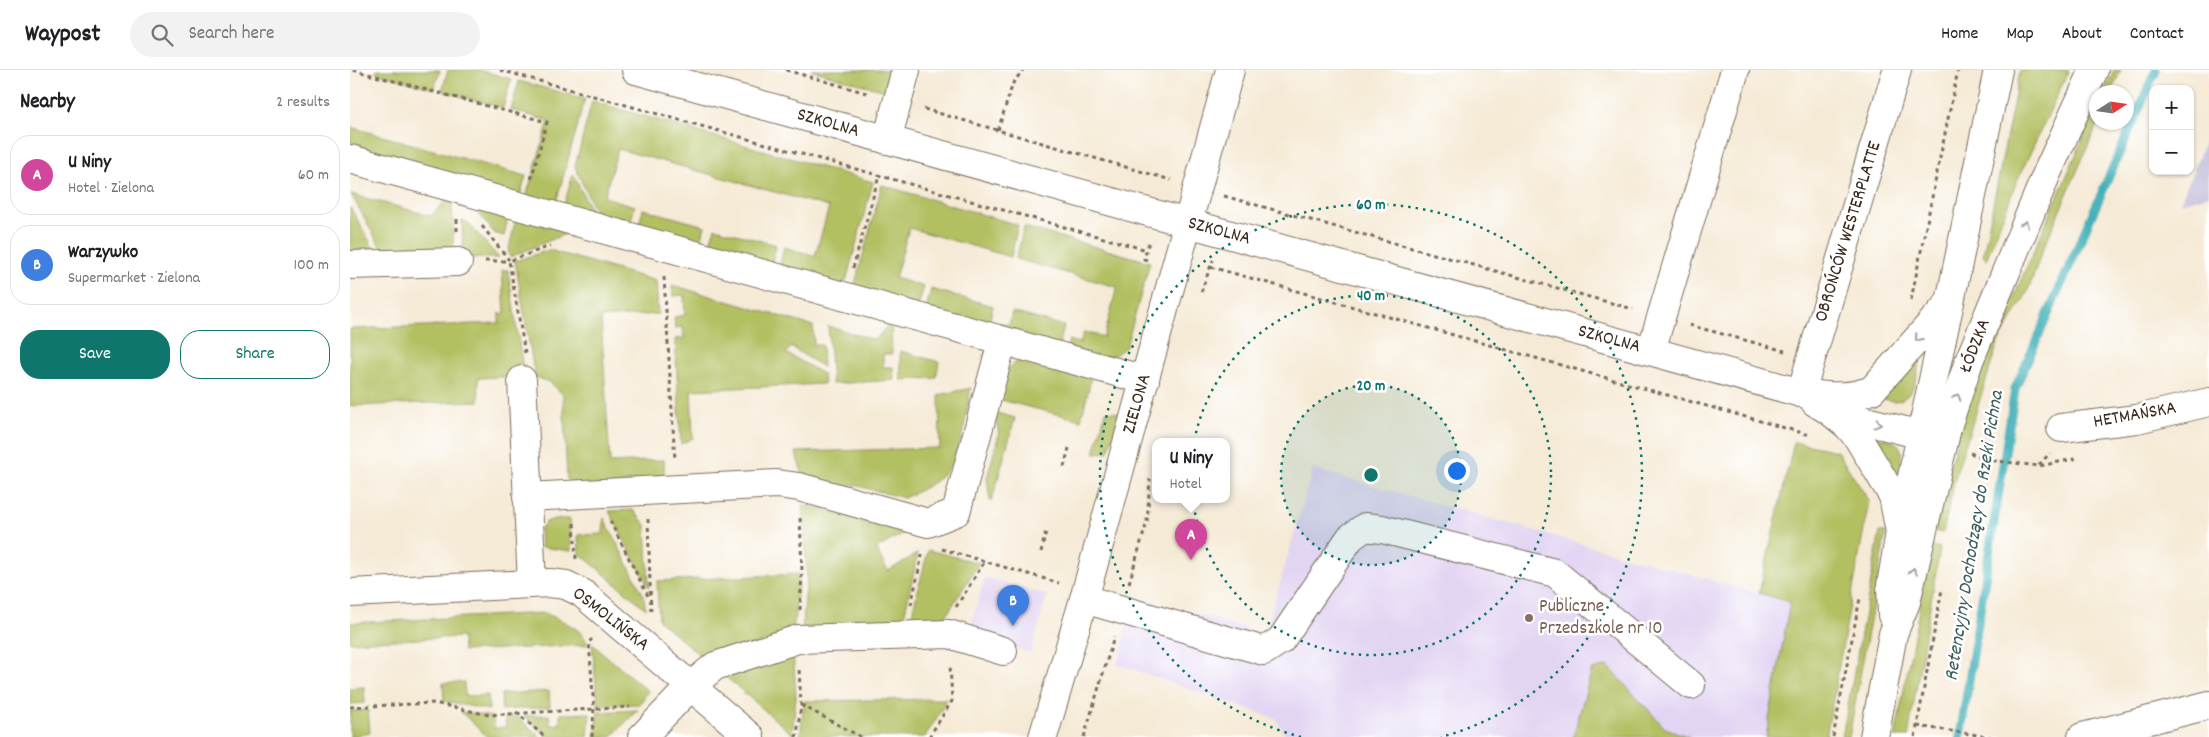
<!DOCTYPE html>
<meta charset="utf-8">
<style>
:root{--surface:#fff;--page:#f2f2f2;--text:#202124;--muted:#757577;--line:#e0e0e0;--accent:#0f766e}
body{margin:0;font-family:Dekko,sans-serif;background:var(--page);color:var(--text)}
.controls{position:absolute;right:15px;top:15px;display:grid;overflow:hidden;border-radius:10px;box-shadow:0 1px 4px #0004}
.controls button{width:45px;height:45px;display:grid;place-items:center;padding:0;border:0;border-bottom:1px solid var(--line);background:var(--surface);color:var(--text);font:25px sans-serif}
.compass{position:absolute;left:1739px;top:15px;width:45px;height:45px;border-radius:50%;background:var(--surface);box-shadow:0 1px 4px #0004;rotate:78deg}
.you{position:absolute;left:1106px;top:400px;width:18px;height:18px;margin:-12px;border:4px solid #fff;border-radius:50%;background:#1a73e8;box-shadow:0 0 0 8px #1a73e833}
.badge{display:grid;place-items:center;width:32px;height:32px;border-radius:50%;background:var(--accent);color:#fff;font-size:16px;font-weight:700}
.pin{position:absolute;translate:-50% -41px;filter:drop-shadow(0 1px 2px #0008)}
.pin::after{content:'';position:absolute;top:26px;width:18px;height:15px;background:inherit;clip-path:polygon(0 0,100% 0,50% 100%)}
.popup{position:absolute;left:802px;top:368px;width:78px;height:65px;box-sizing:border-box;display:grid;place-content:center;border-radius:10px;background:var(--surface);filter:drop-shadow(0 1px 4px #0005);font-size:16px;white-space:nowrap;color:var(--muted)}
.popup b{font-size:19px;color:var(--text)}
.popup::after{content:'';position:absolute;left:50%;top:100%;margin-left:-10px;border:10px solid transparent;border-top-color:var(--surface)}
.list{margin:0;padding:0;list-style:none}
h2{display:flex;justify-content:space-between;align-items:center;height:65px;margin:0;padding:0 20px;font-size:21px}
h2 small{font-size:16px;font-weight:400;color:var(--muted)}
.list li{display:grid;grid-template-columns:32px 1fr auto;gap:15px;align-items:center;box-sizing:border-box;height:80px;margin:0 10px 10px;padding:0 10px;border:1px solid var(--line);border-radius:20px}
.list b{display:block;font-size:19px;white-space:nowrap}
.list p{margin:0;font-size:16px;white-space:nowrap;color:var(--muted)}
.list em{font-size:16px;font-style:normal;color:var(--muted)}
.actions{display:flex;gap:10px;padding:15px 20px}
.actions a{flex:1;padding:11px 0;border:1px solid var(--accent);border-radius:20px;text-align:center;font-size:18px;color:var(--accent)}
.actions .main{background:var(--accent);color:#fff}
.icon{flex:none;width:28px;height:28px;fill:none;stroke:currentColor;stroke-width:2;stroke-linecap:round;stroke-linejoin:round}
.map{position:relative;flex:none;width:1859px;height:667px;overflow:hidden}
header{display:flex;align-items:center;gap:30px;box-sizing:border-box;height:70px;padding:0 25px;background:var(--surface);border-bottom:1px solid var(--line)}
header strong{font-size:24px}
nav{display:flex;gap:28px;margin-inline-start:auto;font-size:18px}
.search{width:350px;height:45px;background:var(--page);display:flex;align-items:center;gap:12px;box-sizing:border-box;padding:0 18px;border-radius:28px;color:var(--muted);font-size:19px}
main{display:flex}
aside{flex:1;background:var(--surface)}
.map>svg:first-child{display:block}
</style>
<header>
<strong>Waypost</strong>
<div class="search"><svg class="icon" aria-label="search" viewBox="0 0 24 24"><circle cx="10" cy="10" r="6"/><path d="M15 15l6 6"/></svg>Search here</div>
<nav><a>Home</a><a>Map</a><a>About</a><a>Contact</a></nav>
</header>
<main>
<aside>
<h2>Nearby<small>2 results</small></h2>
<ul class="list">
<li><span class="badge" style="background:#d1479c">A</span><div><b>U Niny</b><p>Hotel · Zielona</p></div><em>60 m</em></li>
<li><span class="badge" style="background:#3f7fe0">B</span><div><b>Warzywko</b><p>Supermarket · Zielona</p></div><em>100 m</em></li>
</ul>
<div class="actions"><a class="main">Save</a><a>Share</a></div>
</aside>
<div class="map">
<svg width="1859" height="667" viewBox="0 0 1859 667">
<rect width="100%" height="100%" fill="#fff"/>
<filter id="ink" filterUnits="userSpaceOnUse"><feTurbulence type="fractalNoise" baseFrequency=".02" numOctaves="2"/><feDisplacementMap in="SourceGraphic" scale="10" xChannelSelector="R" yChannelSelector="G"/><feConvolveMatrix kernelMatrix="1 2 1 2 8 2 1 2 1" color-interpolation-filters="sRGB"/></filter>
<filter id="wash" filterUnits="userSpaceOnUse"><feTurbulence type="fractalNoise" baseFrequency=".0096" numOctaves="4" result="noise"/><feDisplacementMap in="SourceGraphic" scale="20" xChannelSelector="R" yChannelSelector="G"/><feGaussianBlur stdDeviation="1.12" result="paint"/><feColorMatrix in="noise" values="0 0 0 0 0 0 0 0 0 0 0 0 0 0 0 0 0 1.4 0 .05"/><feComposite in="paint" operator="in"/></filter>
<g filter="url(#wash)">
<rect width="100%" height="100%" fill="#f5ead5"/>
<g fill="#e2d4f3">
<polygon points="963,399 1440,532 1416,667 936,667 926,649 767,594 785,527 915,564"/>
<polygon points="635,507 697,525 681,583 618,566"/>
</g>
<polygon fill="#c5c0da" points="1859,61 1859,125 1830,133"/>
<g fill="#b3c062" stroke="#777540">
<polygon points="27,0 90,0 84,19 26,3"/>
<polygon points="98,0 129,0 161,9 153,38 92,21"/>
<polygon points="461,0 548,0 542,23"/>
<polygon points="1670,0 1719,0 1667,111 1636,190 1633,185"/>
<polygon points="1764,0 1771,0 1761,22 1754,22"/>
<polygon points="169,11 235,29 205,136 176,127 199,51 161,40"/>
<polygon points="242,31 523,112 496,211 491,215 429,198 434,177 465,186 479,137 268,79 254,127 285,136 279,156 248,148 225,97"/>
<polygon points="1746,39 1748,53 1693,179 1677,223 1648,273 1606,404 1593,463 1584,461 1614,340"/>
<polygon points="0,57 176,106 170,126 0,79"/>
<polygon points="223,104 244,147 213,138"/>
<polygon points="532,115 668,155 661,187 559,158 545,208 574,217 568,236 504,218"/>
<polygon points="1,124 81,146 96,130 102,133 104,189 87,189 87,178 66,179 66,184 35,185"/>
<polygon points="123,135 158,146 154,166 144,163"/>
<polygon points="0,137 28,186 17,181 6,180 6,186 0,185"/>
<polygon points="293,139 355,156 350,176 288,159"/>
<polygon points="166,148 220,162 160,187 158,183"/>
<polygon points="112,150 117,152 149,188 113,188"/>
<polygon points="674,157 800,192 776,277 763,286 754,288 717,277 719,270 730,273 734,262 754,267 767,217 666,189"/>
<polygon points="365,158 426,175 421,196 359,176"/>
<polygon points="199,180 306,211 308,244 251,248 260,393 314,390 314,407 231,420 217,409 213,325 200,312 185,307 165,191"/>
<polygon points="152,200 158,200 174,306 128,308 129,331 0,336 0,259 149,253 149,244 155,243"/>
<polygon points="322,215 463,256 464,275 472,275 473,297 441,277 436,283 473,304 474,314 341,320 343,368 331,374 325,269 334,268 333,257 325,258 324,247 335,245 334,225 323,226"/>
<polygon points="581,219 643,236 638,257 576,239"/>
<polygon points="662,242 714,256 709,276 648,260 649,253 659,255"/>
<polygon points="541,251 542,284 533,284 533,297 543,297 544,310 482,314 478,256 525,270"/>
<path d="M1571,280C1568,297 1567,331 1544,331C1537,330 1530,328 1524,327Z"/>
<polygon points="550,281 589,292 586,308 551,310"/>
<polygon points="669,290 680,291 741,309 731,350 647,329 655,301"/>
<path d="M621,318C615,346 613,385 592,406C582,415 566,422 554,428L501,414L494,422C464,413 453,417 446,382L590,378L589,325Z"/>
<polygon points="756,341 770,343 758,382 744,383"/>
<polygon points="644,342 665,348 642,430 640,431 637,408 649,364"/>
<path d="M1520,365C1557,373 1554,375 1547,410Z"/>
<polygon points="1444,372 1487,381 1519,431 1476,667 1416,667 1440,532 1409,523"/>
<polygon points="453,435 552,459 554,463 526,479 538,501 568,483 552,556 452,561 457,507"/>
<polygon points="283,440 296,455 299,517 259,441"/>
<polygon points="254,448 293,524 296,539 229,483 228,465 253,464"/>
<polygon points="204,449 220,449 221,481 191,477 190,459 196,452"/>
<polygon points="1530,462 1536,462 1499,667 1492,667"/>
<polygon points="1581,476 1590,478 1558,667 1545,667"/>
<polygon points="578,480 629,493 591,554 559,556"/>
<polygon points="449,504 443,563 355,590 309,550 307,511"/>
<path d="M195,543C209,550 235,558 237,575L113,581L112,567L0,572V553Z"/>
<polygon points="242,574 298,621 290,634 248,635"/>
<polygon points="443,580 446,627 442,664 369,601"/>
<polygon points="1258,596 1315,658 1339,667 1223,667 1242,600"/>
<polygon points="114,612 115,626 138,625 139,640 94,631 93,613"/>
<polygon points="14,617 15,633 0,634 0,618"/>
<polygon points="199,621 200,637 152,640 151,624"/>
<polygon points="596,629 595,634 575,667 450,667 454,631"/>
<polygon points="18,640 20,663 0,667 0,641"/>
<polygon points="288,640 261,667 245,667 248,642"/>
<polygon points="111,642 143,647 144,658 156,657 155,647 166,646 191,667 137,667"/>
<polygon points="240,643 238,667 198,667 174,646 199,645 200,655 210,654 210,644"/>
</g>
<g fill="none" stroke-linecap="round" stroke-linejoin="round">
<polyline stroke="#3daeb7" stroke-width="9" points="1610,667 1665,319 1806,0"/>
</g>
</g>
<g filter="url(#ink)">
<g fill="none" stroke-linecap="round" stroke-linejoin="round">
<g stroke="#7c6d5e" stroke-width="30">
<g id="minor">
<path d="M286,0L1451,323C1478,326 1497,330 1522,320L1600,232"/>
<polyline points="537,70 556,0"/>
<polyline points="0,89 795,310"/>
<polyline points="0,195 108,192"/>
<polyline points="1301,281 1385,0"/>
<polyline points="172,310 182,513"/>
<polyline points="1451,323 1547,0"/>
<polyline points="1465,332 1481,342 1571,365 1592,357"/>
<polyline points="1482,343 1498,356 1508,368 1543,426 1550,462"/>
<polyline points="1711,358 1787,349 1859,332"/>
<polyline points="177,427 427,414 449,417 578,453 606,442 652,272"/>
<polyline points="0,523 200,513 216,515 232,523 400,667"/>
<polyline points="734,529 914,581 931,570 1000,468 1015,457 1032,459 1205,503 1341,615"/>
<polyline points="292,667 341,616 365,596 448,569 599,564 653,581"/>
<polyline points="693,667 734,529 880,0"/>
<polyline points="1732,667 1859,635"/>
</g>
</g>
<g stroke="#7c6d5e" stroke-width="30">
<g id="major">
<polyline points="1542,545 1541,515 1550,462 1600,232 1648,0"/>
<polyline points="1524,667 1543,564 1556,532 1598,354 1619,291 1697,103 1744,0"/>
</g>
</g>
<g stroke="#7c6d5e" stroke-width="3" stroke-dasharray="4 4" stroke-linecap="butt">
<polyline points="3,0 197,52 181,110"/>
<polyline points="150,0 797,180"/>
<polyline points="436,0 520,24"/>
<polyline points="574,39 821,110"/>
<polyline points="648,60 663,13 673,0"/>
<polyline points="874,126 1283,239"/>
<polyline points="107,149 107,163"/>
<polyline points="132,156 159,190"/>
<polyline points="797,190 794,189 799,171"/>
<polyline points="135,191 159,191"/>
<polyline points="861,197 1460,365"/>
<polyline points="503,198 529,106"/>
<polyline points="314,207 325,390"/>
<polyline points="851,222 863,190"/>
<polyline points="1561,230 1608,0"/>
<polyline points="1339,255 1435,281"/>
<polyline points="175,283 159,191 200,176"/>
<polyline points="1620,383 1639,390 1689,396 1729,388"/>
<polyline points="1689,395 1700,383"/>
<polyline points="714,397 719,378"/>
<polyline points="298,449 301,545"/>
<polyline points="260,451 300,530"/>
<polyline points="224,453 226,489"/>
<polyline points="592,479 709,513"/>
<polyline points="691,482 696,461"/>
<polyline points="779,513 797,452 800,409"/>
<polyline points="561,535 573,481"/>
<polyline points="606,537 635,491"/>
<polyline points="450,540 452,502 450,447"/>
<polyline points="451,635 511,667"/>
<polyline points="0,637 84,633 139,645 280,637"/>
<polyline points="166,642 195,667"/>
<polyline points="1567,656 1641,667"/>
<polyline points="242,667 244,639 239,572 242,569"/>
<polyline points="445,667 447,665 451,635 449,599"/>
<polyline points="579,667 602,631 600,594"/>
<polyline points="734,667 764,567"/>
<polyline points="1483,667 1510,528"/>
<polyline points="1565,667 1592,519"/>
</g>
<use href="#minor" stroke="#fff" stroke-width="28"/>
<use href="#major" stroke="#fff" stroke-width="28"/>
</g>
<defs><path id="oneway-chevron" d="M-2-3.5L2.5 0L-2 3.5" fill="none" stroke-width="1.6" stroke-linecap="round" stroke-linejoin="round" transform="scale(1.25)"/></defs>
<g stroke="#a79f9a">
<use href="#oneway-chevron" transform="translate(1675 154) rotate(-67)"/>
<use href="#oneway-chevron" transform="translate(1568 268) rotate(131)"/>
<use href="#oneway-chevron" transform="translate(1607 327) rotate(-72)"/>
<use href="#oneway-chevron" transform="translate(1528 354) rotate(15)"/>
<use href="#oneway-chevron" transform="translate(1563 501) rotate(-77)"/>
</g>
</g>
<circle cx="1021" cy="405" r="90" fill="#0f766e" fill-opacity=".12"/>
<g fill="none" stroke="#0f766e" stroke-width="2.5" stroke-dasharray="2.5 5">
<circle cx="1021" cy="405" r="90"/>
<circle cx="1021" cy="405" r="180"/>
<path d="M951 667A271 271 0 1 1 1091 667"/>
</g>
<circle fill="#8d6e63" stroke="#fff" stroke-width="2" cx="1179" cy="548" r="5"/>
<g text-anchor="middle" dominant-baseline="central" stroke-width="5" stroke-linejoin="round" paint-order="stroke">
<g font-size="19" fill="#3b2a1e" stroke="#fff">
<text transform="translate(478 54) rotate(16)">SZKOLNA</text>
<text transform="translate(869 162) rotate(15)">SZKOLNA</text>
<text transform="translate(1499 162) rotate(-73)">OBROŃCÓW WESTERPLATTE</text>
<text transform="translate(1259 270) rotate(15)">SZKOLNA</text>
<text transform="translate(1626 276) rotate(-69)">ŁÓDZKA</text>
<text transform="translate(788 334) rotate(-74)">ZIELONA</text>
<text transform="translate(1785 346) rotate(-10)">HETMAŃSKA</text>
<text transform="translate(260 550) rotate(38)">OSMOLIŃSKA</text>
</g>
<g font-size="19" fill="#785e54" stroke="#fff" text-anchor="start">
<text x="1189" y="537">Publiczne<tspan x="1189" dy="22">Przedszkole nr 10</tspan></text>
</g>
<g font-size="20" font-style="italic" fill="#3c5f5b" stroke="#fff">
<text transform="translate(1625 466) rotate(-81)">Retencyjny Dochodzący do Rzeki Pichna</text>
</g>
</g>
<circle cx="1021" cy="405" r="8" fill="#0f766e" stroke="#fff" stroke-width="2.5"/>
<g font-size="15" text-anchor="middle" font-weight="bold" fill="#0f766e" stroke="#fff" stroke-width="5" stroke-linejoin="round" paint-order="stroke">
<text x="1021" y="139">60 m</text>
<text x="1021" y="230">40 m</text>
<text x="1021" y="320">20 m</text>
</g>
</svg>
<div class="controls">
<button>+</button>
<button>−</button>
</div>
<svg class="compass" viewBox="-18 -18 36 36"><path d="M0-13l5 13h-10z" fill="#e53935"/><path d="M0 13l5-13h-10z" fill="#757577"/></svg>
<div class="you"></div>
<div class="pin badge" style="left:841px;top:490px;background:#d1479c">A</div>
<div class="popup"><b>U Niny</b>Hotel</div>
<div class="pin badge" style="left:663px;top:556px;background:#3f7fe0">B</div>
</div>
</main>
